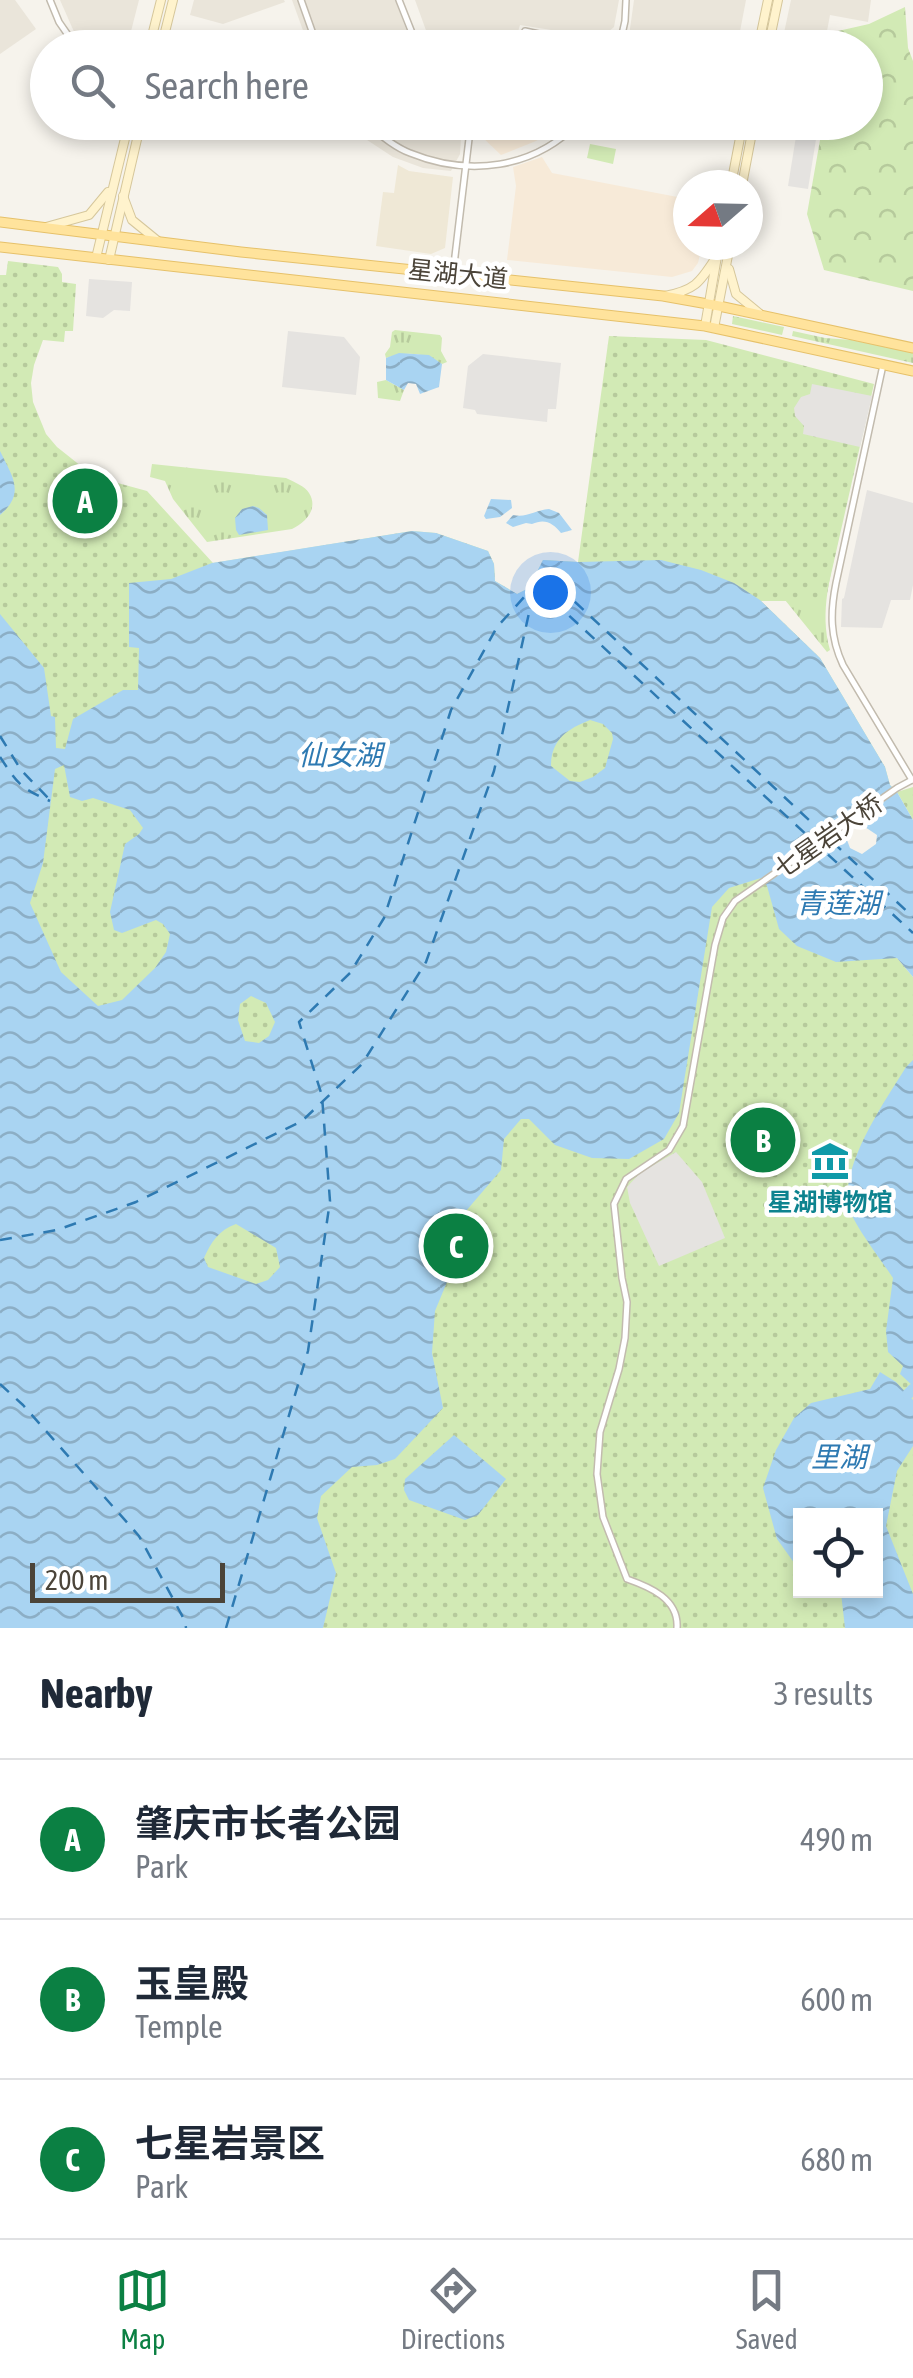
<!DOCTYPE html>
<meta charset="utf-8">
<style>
:root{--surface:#fff;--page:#f2f2f3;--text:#1f2937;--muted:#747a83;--line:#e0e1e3;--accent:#0b8043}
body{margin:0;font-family:"Asap Condensed","Noto Sans SC",sans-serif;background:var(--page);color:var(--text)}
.controls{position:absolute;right:30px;bottom:30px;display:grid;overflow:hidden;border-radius:0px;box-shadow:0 5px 15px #0003}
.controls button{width:90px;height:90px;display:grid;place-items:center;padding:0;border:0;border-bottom:2px solid var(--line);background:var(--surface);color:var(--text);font:50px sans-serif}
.compass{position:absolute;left:673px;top:170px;width:90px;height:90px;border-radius:50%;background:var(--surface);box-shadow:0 5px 15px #0003;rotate:250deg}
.scale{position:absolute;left:30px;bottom:25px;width:195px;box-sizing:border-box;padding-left:10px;border:5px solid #4b4439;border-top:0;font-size:28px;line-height:35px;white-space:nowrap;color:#4b4439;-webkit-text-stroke:8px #fff;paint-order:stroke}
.you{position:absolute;left:550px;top:592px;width:35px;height:35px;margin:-25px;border:8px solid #fff;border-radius:50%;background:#1a73e8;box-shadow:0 0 0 15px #1a73e833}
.badge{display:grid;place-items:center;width:65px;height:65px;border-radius:50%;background:var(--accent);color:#fff;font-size:32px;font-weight:700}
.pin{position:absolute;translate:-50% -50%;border:5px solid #fff;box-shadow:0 2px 10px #0006}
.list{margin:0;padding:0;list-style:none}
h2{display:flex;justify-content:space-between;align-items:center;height:130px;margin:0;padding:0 40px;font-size:42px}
h2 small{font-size:32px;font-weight:400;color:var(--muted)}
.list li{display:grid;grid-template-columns:65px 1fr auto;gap:30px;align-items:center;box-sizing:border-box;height:160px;padding:0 40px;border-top:2px solid var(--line)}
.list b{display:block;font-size:38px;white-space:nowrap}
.list p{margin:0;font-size:32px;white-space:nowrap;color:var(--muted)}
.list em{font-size:32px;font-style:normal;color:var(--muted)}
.icon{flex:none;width:55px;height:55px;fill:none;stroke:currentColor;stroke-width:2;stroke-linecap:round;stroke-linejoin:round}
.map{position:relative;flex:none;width:913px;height:1628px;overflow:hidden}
.search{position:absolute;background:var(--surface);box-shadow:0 5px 15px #0003;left:30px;right:30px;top:30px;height:110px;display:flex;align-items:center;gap:25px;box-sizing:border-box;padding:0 35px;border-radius:55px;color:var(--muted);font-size:38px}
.sheet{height:610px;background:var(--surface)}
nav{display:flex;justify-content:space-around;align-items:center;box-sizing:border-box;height:140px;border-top:2px solid var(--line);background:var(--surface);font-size:28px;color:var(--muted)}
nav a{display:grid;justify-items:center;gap:5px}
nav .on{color:var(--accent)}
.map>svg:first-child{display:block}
</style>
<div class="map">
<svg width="913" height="1628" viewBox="0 0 913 1628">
<defs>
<pattern id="grass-tufts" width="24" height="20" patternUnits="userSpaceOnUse" patternTransform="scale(2.5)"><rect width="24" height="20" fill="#d2eab5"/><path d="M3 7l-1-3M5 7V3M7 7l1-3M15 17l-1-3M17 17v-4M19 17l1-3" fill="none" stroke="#b6ca9c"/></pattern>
<pattern id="forest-crowns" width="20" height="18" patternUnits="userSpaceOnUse" patternTransform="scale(2.5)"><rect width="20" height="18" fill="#d2eab5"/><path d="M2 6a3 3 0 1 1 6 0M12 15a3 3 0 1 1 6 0" fill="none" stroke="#b6ca9c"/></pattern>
<pattern id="park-dots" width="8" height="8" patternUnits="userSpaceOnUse" patternTransform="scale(2.5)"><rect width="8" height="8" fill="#d2eab5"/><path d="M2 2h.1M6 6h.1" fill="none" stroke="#b6ca9c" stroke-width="1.8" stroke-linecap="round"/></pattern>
<pattern id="water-waves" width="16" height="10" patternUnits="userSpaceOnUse" patternTransform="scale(2.5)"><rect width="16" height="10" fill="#a9d4f2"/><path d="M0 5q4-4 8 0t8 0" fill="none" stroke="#8caec5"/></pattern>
</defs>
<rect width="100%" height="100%" fill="#f6f3ec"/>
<g fill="#eae5da">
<polygon points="0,0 15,0 36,29 0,54"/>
<polygon points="60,0 139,0 127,47 88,47 75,34"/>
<polygon points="194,0 284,0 285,2 223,24 190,15"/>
<polygon points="292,0 395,0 413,47 309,47"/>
<polygon points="415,0 619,0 614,27 601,38 520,25 517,35 509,48 432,47"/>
<polygon points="634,0 746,0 737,47 648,48 628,43"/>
<polygon points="791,0 871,0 868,22 830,15 824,47 781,47"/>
<polygon points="350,123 462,123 460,154 451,171 423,168 393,157 364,138"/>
</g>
<g fill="#f7ead8">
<polygon points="482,123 482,122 566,123 536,141 501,155 482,137"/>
<polygon points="542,157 552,173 688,199 688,245 702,245 698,263 692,271 672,277 507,260 516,186 513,167"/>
</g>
<polygon fill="#efe8d6" points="398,165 409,171 453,177 445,248 431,254 376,246 383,192 394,193"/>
<g fill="url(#grass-tufts)">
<polygon points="733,316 784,327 782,335 732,324"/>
<path d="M395,330L440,335L442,338L441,351L447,362L442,364C424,352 406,351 386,358L385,354L390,347L392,332Z"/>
<polygon points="793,331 825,338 852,340 913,353 913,363 792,336"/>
<polygon points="386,380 404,390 400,401 378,398 377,382"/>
<path d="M152,464L286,478C294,482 305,486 309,493C319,509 305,523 292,529L207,542L173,499L165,481L150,477Z"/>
<path d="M839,536C831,575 819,611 830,650L827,652L781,595Z"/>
</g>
<polygon fill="url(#forest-crowns)" points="905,7 908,48 913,61 913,291 824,270 807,214 823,123 866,122 866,48 835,47 838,31 869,24"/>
<path fill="url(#park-dots)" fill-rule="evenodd" d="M8,261L58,267L62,274V282L76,284L73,331H65L64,342L43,340L34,365L31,383L33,402L46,434L57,447L86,470L103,479L147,491L213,563L412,531L436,533L488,551L494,564L495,581L517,594L529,588L543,560L578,562L609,336L706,340L874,384L825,601H761L820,658L885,767L890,785L897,792L913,787V820L897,792L767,886L880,958H897L913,977V1628H0V275H6ZM800,1516H876V1590H800Z"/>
<polygon fill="#d2eab5" points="590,144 616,149 613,164 587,158"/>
<g fill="#e5e3e0">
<polygon points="798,124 818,127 808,189 788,186"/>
<polygon points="89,279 132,282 130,311 114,310 103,318 86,316"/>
<polygon points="288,331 344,337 360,357 356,395 282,387"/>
<polygon points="483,354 561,363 556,409 548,409 547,422 477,414 475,410 463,408 468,366"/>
<polygon points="812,384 872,396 860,447 803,434 804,426 795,416 794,408 801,397 810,394"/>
<polygon points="867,490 913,503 913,585 910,600 891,600 882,628 841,627 842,599 844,598"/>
<polygon points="676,1152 702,1182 725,1238 659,1266 630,1203 627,1187 640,1173"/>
</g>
<g fill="url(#water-waves)" fill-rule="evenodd">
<polygon points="399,353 429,355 442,364 439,387 420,394 416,384 408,383 404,390 386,380 386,358"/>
<path d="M0,451C12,476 26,493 0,515Z"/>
<polygon points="491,499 511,500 512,508 500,517 486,519 484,516"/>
<polygon points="253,506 259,508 267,515 268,530 239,535 236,530 235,518 242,509"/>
<path d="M549,509L559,513L572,530L561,533C553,523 545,518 532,524L526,523L513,527L506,523L513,515C527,518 535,510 549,509Z"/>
<path d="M412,531L436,533L488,551L494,564L495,581L517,594L529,588L543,560L578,562L661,560L701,570L734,583L760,600L820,658L885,767L890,785L897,792L913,820V977L897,958L836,962L797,946L779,929L767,886L761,878L729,888L712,907L679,1113L664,1139L629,1159L592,1158L555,1145L529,1119H521L504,1139L501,1170L466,1211L452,1270L435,1311L432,1353L443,1408L395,1459L377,1465L352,1467L321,1496L317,1518L336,1573L323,1628H0V614L44,668L51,716L55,717L56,748L65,749L73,719L123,690H138L139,648L129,647V583L171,579L212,563ZM590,720L603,724L612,733L613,739L605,768L593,777L580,782L570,781L551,766C551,740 567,729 590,720ZM64,765L70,797L82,801L93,798L130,810L143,828L139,834L125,844L110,912L114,930L122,933L156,920L163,924L170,934L166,952L155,968L122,1000L98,1006L61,972L30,903L43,863L55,769ZM859,823L877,835L876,844L862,854L850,848L847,840L848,830ZM251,996L266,1003L275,1022L269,1036L259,1043L245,1041L238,1020L240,1004ZM236,1224L276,1248L280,1267L268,1280L256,1284L208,1267L204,1258C211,1242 219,1230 236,1224Z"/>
<path d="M913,1060V1386L900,1374L903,1366L888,1352L886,1331L893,1278C882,1261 857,1229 850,1211C836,1171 885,1101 906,1067Z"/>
<polygon points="880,1372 896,1382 913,1400 913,1446 897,1471 886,1526 913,1594 913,1628 845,1628 841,1593 838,1591 876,1590 876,1516 800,1516 800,1571 777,1539 763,1488 776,1450 794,1418 811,1403 870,1389"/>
<polygon points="454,1435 506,1479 478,1515 465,1520 409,1500 404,1490 405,1479"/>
</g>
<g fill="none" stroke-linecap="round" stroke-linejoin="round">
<polyline stroke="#a9d4f2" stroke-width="11" points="908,1394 913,1389"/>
<g stroke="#2e7ab2" stroke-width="2.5" stroke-dasharray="12 10" stroke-linecap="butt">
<polyline points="537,585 550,584 560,588 913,917"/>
<polyline points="537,586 913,933"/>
<polyline points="0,736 21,770 52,802"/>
<path d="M0,757C18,784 20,788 50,801"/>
<polyline points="0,1240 57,1230 136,1202 302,1121 362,1064 426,962 494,771 535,586"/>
<polyline points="0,1384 23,1405 139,1536 185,1621 186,1628"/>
<polyline points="226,1628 308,1351 330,1201 322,1096 299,1022 350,973 384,918 451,710 497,627 535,585"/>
</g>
<g stroke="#c2bbae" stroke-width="8">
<g id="street">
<polyline points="50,0 59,22 77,48"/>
<polyline points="301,0 318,48"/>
<polyline points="399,0 418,48"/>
<polyline points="516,48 525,31 603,48"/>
<polyline points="619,48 625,21 626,0"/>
<path d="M364,122C378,133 394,147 410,153C469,177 534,169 579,122"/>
<polyline points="453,273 471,122"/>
<path d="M883,365L836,583C830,613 830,637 843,665L912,780"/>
<path d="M677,1628C679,1599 650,1587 627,1579L603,1517L597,1474L600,1432L619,1369L625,1338L627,1302L622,1278L614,1204L626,1179L669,1150L683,1126L715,945L723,918L735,901L897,788L912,780"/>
</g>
</g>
<g stroke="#d6c79b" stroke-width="10">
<g id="secondary">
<polyline points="149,48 161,0"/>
<polyline points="161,48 173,0"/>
<polyline points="758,48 768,0"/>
<polyline points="768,48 778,0"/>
<polyline points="731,185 743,122"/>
<polyline points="742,185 754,122"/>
<polyline points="123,196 132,220 159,242"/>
<polyline points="46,227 89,215 108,192"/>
<polyline points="96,258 129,122"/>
<polyline points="109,260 141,122"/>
<polyline points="729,269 736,294 759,313"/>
<path d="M665,296C694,290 699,284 715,259"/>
<polyline points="705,326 719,245"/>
<polyline points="714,328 730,245"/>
</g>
</g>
<g stroke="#e6c16a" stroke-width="11">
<g id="primary">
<polyline points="0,222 241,252 663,296 719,306 913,348"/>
<polyline points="0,247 705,326 913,371"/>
</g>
</g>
<use href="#street" stroke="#fff" stroke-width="5"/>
<use href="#secondary" stroke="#fff3cd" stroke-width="8"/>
<use href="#primary" stroke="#ffe39c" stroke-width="9"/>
</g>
<defs>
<g id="museum-bare" transform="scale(3)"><path d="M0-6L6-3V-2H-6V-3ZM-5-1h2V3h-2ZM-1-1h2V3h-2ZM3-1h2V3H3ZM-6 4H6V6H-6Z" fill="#0f9aa8" stroke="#fff" stroke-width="2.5" paint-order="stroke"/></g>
</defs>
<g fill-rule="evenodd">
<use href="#museum-bare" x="830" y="1161"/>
</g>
<g text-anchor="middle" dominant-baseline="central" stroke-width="9" stroke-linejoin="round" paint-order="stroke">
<g font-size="25" fill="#4b4439" stroke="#fff">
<text transform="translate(458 274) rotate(6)">星湖大道</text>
<text transform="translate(828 836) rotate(-35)">七星岩大桥</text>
</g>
<g font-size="25" font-weight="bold" fill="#0d838f" stroke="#fff">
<text x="830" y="1202">星湖博物馆</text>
</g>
<g font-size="28" font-style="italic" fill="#2e7ab2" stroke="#fff">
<text x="340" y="755">仙女湖</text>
<text x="838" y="903">青莲湖</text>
<text x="839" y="1457">里湖</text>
</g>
</g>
</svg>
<div class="controls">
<button><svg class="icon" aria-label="locate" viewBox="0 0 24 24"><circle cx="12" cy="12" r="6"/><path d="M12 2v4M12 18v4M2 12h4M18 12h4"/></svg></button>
</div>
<svg class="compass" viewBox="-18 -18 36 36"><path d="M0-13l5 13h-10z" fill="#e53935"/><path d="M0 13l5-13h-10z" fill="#747a83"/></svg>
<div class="scale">200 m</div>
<div class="you"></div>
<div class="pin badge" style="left:85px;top:501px">A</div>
<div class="pin badge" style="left:763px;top:1140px">B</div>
<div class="pin badge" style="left:456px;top:1246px">C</div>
<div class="search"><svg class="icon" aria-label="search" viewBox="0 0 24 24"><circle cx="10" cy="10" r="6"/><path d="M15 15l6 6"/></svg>Search here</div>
</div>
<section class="sheet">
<h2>Nearby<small>3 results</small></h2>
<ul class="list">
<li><span class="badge">A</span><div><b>肇庆市长者公园</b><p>Park</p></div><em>490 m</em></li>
<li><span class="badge">B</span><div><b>玉皇殿</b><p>Temple</p></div><em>600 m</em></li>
<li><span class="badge">C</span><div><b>七星岩景区</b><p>Park</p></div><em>680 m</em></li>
</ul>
</section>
<nav>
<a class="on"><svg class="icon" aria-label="map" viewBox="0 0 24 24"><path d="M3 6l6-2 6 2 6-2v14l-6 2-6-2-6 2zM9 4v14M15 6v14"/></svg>Map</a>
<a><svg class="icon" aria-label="directions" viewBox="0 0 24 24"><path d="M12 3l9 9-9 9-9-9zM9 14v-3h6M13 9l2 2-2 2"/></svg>Directions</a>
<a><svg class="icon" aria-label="saved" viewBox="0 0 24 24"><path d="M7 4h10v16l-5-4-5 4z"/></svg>Saved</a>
</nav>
